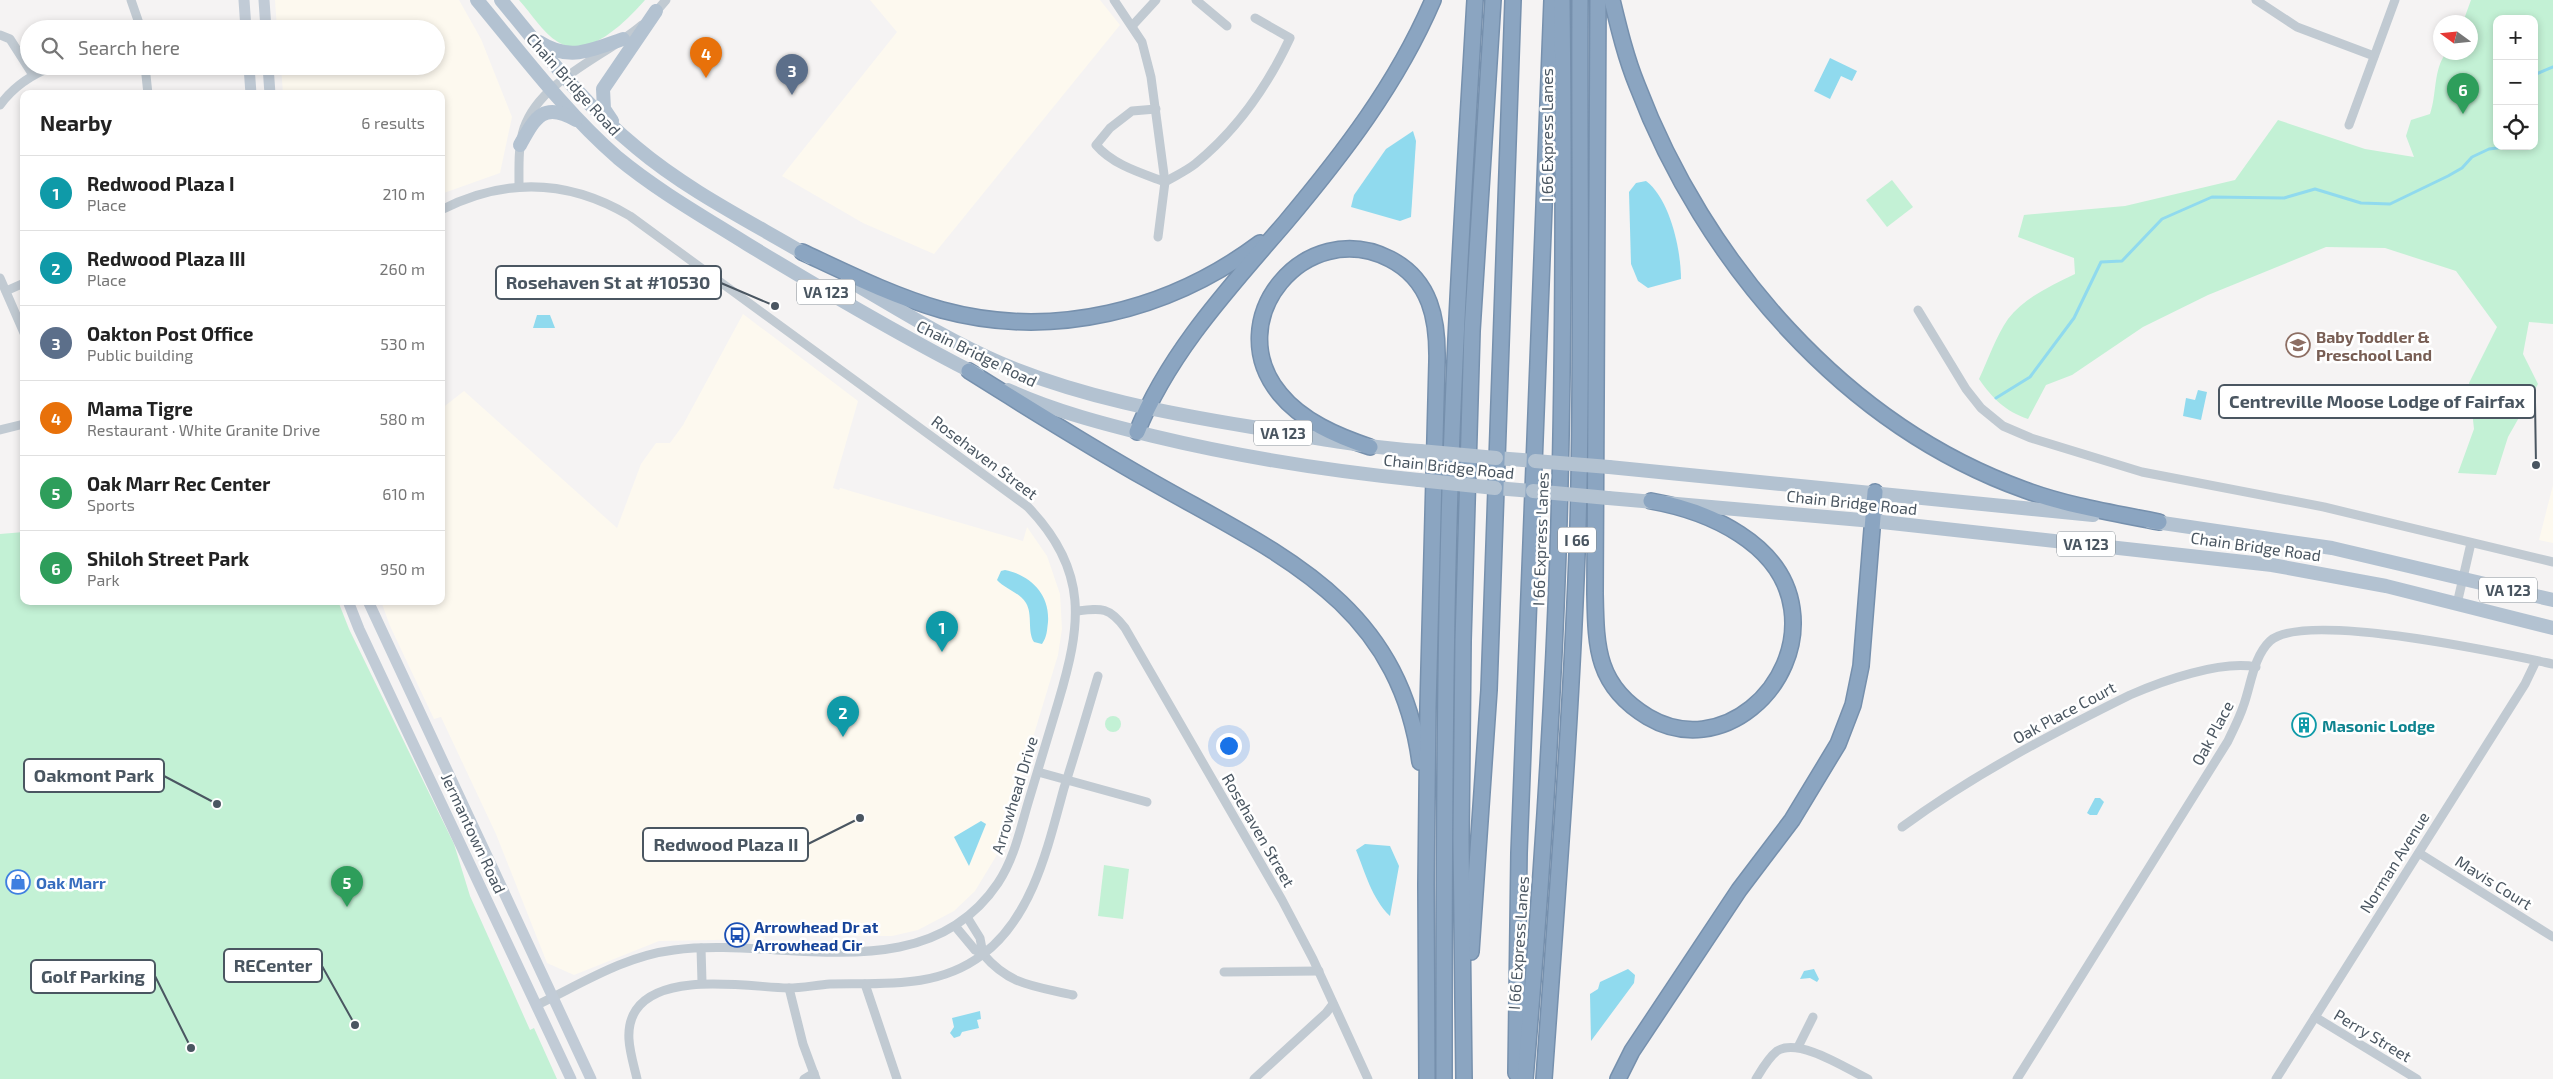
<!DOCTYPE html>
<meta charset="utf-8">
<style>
:root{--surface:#fff;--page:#f6f6f6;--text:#222;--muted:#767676;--line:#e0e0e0;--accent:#ea580c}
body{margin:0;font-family:"Exo 2",sans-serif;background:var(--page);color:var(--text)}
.controls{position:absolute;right:15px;top:15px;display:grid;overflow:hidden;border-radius:10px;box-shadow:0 2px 8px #0003}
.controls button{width:45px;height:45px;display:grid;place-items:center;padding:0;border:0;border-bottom:1px solid var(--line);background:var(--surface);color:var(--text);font:25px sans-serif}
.compass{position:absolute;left:2433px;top:15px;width:45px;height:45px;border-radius:50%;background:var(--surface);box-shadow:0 2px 8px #0003;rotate:285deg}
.you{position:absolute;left:1228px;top:745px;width:18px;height:18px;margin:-12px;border:4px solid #fff;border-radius:50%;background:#1a73e8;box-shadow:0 0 0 8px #1a73e833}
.badge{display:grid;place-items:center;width:32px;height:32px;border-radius:50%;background:var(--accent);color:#fff;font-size:16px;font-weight:700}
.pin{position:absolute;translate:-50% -41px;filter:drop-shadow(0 1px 2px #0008)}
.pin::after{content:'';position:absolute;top:26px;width:18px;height:15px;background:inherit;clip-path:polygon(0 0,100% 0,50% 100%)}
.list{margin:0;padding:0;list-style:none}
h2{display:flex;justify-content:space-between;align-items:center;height:65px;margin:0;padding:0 20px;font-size:21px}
h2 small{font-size:16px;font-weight:400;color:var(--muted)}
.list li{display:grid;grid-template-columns:32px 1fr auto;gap:15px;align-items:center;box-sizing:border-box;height:75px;padding:0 20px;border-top:1px solid var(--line)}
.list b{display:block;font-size:19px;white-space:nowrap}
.list p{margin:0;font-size:16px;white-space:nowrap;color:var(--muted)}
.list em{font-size:16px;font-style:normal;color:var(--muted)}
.icon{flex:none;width:28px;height:28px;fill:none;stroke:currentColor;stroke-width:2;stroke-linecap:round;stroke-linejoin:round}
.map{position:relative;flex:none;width:2553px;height:1079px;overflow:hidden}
.search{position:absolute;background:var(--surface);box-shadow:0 2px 8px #0003;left:20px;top:20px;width:425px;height:55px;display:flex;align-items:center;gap:12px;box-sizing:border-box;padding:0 18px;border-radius:28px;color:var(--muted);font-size:19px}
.panel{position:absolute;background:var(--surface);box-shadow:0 2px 8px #0003;left:20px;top:90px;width:425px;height:515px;border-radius:10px}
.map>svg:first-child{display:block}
</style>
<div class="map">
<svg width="2553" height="1079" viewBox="0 0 2553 1079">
<rect width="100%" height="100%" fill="#f5f3f3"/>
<g fill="#fdf9ef">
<polygon points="275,0 459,0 481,39 512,117 500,173 441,194 441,94 283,94 281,66 436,66 436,29 277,29"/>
<polygon points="870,0 1100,0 1120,25 934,254 863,223 782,176 897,32"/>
<polygon points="743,314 858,401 833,488 839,490 840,488 1023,541 1027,527 1047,556 1060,594 1062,629 1058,655 998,853 975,891 954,911 918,930 892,936 764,936 766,939 659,941 574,975 547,963 496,834 441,717 434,719 390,626 381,601 441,601 441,409 464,391 617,528 641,464 656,443 670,443 683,425"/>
<polygon points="2553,485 2553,543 2539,540"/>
</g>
<g fill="#c3f1d5" fill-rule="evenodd">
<path d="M519,0H645C627,20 589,61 558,42C543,33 531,13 519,0Z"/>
<path d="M2471,0H2553V324L2529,322L2523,354L2538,384L2508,437L2496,475L2458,473L2474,429L2469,383L2497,327L2456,271L2385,248L2326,247L2208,295L2143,327L2072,375L2046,385L2028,419C2005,411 1993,399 1979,379C1988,360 1996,336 2008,319C2025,297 2051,286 2075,274L2074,258L2018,237L2024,215L2125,206L2235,180L2278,120L2365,149L2414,157L2406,136L2411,120L2430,114C2437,94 2433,70 2446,53L2470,52V22H2463ZM2497,19H2534V146H2497Z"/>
<polygon points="1892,180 1913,207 1887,227 1866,200"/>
<polygon points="24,532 24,601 338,601 349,629 454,844 470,896 530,1030 534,1028 557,1079 0,1079 0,534"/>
<circle cx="1113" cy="724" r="8"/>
<polygon points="1104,865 1129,869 1123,919 1098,916"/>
</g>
<g fill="#90daee">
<polygon points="1830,58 1857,71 1852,81 1841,76 1830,99 1814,91"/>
<polygon points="1413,131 1416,141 1411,217 1400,221 1351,207 1354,195 1386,149"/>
<path d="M1646,181C1670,199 1681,250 1681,279L1648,288L1638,281L1631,264L1629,192L1636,183Z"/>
<polygon points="537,315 550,315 555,328 533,328"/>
<polygon points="2198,390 2207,392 2201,420 2183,416 2186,398 2195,400"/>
<path d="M1005,570C1030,575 1050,594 1048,622C1047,630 1047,637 1042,644L1034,642C1027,631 1033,615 1026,603C1019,592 1005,589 997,580L1001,571Z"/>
<polygon points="2095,798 2100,798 2104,802 2097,815 2090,815 2087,813"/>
<polygon points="981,821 986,824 969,866 954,837"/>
<path d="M1365,844L1390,846L1399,866L1390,916C1372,899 1365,872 1356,850Z"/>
<polygon points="1628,969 1635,975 1634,983 1591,1041 1590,994 1598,989 1600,982"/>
<polygon points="1814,969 1819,979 1817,982 1810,978 1800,979 1804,971"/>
<polygon points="980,1011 981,1019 977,1020 979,1028 962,1032 960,1036 954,1038 950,1033 954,1027 952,1018"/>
</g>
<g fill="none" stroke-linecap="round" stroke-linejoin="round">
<g stroke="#90daee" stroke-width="3">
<polyline points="2534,83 2536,74 2553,67"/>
<polyline points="2534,99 2536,122 2534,125"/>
<polyline points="1996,398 2030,377 2074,318 2101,262 2122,261 2162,219 2212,197 2284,198 2315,189 2361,203 2390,204 2448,176 2462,168 2472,157 2489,149 2513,146"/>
</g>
<g stroke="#7690ad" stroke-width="18">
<g id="motorway">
<path d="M1598,0L1595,593C1596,647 1596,686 1648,717C1721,760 1803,686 1792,609C1783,543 1708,511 1651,501"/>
<path d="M1612,0C1619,29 1626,58 1637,85C1704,262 1844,425 2025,490C2068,506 2114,513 2159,522"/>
<path d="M802,252C847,273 893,296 942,310C1053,340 1169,311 1260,243"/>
<path d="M969,371C1028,408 1087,445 1147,479C1274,552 1398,599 1420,762"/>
<path d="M1137,432C1169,352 1230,287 1285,223C1343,154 1397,84 1433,0"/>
<path d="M1370,447C1337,436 1302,421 1280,394C1219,320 1305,216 1390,259C1431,280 1438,320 1437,362L1428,707L1426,885L1427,1079"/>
<polyline points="1471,952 1489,690 1513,0"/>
<polyline points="1516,1073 1519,853 1552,0"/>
<path d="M1444,1079C1444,907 1444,735 1448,564C1452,376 1464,188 1475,0"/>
<polyline points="1464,1079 1461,840 1463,641 1472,331 1493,0"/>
<path d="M1525,1079C1540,904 1552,729 1558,554C1564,369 1564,185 1562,0"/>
<path d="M1544,1079C1557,895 1572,711 1578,526C1583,351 1579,176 1580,0"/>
<polyline points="1618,1079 1632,1051 1739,890 1792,820 1838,744 1853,705 1861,666 1875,492"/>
</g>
</g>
<g stroke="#c1cad2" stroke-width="9">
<polyline points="131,0 141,29"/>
<polyline points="1114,0 1142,42 1151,77 1165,182 1158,237"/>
<polyline points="1196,0 1227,26"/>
<polyline points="2256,0 2297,27 2374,56"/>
<polyline points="654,14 666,0"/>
<polyline points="1133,25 1156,0"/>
<polyline points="0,35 10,39 33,75"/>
<polyline points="145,66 148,94"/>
<path d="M0,105C14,86 32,74 54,66"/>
<path d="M1156,109L1132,111L1110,128L1096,145C1113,165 1141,173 1165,182C1175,176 1186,171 1195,164C1236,131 1268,85 1290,38L1255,18"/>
<polyline points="2349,125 2395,0"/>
<path d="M519,185C519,166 518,146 524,128C540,80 606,56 642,25"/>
<path d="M441,210C506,177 568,179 630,216L1028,507C1090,571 1081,626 1058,703C1048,737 1038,770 1028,803C1020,830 1014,859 998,883C925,992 781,936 674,950C624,956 581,984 537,1005"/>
<polyline points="0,278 24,333"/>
<polyline points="6,291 24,283"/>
<polyline points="1918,310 1966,389 1981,408 2003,426 2031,438 2142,472 2324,507 2553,562"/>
<polyline points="0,430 24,424"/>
<polyline points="2457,604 2471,543"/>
<path d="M1077,611C1102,608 1109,607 1125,628L1282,900L1313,959L1368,1079"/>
<polyline points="1038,772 1147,802"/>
<path d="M1902,827C1973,775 2051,734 2130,695C2162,681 2221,660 2256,667"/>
<polyline points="2419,853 2553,937"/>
<polyline points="955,926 975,950 983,954 980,938 967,917"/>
<polyline points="701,948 702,982"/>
<path d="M983,954C1010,986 1035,986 1073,995"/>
<polyline points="1224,972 1319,971"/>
<polyline points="865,984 897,1079"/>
<polyline points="789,988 803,1044 816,1079"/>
<polyline points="2315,1017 2417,1079"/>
<polyline points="1798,1047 1813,1017"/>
<path d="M637,1079C632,1057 622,1031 636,1010C662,971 749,987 788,988C802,988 816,985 830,984C883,983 937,989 982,955C1033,917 1048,846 1064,788C1076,751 1087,713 1098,676"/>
<polyline points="804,1079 814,1073"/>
<polyline points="1254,1079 1326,1013 1333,1004"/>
<path d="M1756,1079C1762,1069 1768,1058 1777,1051C1799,1037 1847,1069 1868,1079"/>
<path d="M2017,1079L2228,741C2233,730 2239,719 2243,707C2251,686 2253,657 2270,641C2304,610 2505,654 2553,664"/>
<polyline points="2276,1079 2525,684 2536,661"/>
</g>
<g stroke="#c1cbd6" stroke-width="11">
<polyline points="244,0 246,29"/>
<polyline points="264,0 266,29"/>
<polyline points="249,66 251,94"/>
<polyline points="268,66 270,94"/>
<polyline points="348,601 359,629 571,1079"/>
<polyline points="368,601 591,1079"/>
</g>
<g stroke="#b3c2d1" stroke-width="14">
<path d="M477,0C522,54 565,112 618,158C658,191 704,217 747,244C823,290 899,335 978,375"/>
<path d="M501,0C544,52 584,105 637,148C688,191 753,223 810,257"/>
<path d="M539,42C570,62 591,50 623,39"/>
<polyline points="612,121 604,109 603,89 656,11"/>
<path d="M520,145C535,118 543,101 576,120"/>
<path d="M848,280C898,309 947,340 1000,363C1081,397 1166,413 1252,427C1308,437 1363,447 1420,451"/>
<path d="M1008,390C1054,411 1104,424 1153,436C1240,457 1329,471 1419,480"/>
<polyline points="1496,458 1535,461"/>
<polyline points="1609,467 2093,515"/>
<polyline points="1495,488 1533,491"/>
<polyline points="1608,498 1873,521 2272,565 2386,586 2553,628"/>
<polyline points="2149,521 2332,548 2553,600"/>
</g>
<use href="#motorway" stroke="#8ba5c1" stroke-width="15"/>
<g stroke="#b3c2d1" stroke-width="14">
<polyline points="1420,451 1496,458"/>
<polyline points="1535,461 1609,467"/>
<polyline points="1419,480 1495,488"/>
<polyline points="1533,491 1608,498"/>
</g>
</g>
<defs>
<g id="school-ring" transform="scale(1.25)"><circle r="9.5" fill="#fff" stroke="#8d6e63" stroke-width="1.5"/><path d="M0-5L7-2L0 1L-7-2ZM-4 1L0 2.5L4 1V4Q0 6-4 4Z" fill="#8d6e63"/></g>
<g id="building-ring" transform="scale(1.25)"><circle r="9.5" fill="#fff" stroke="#0f9aa8" stroke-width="1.5"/><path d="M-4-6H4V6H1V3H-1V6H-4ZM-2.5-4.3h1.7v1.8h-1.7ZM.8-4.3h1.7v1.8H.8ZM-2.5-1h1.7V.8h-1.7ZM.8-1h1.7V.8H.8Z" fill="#0f9aa8"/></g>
<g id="shop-ring" transform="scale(1.25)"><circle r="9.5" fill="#fff" stroke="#3f7fe0" stroke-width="1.5"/><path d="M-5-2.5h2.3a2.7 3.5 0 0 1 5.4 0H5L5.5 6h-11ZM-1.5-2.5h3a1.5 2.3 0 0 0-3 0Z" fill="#3f7fe0"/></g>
<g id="bus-ring" transform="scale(1.25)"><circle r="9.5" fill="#fff" stroke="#1a4fb4" stroke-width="1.5"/><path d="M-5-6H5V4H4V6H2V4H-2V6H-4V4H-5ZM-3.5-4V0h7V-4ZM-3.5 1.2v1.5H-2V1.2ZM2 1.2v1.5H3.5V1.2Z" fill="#1a4fb4"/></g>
</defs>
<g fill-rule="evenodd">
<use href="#school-ring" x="2298" y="345"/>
<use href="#building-ring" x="2304" y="725"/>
<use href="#shop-ring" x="18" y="882"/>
<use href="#bus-ring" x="737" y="935"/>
</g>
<g text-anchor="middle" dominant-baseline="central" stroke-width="5" stroke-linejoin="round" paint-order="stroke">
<g fill="#fff" stroke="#808990" stroke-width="1">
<rect x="797" y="279.5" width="58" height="25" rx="4"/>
<rect x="1254" y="420.5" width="58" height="25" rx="4"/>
<rect x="1558" y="527.5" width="38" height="25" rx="4"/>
<rect x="2057" y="531.5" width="58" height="25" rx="4"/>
<rect x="2479" y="577.5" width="58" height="25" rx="4"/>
</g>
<g font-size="15" font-weight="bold" fill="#4a5661">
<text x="826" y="292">VA 123</text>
<text x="1283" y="433">VA 123</text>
<text x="1577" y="540">I 66</text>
<text x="2086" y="544">VA 123</text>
<text x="2508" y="590">VA 123</text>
</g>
<g font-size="16" fill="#4a5661" stroke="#fff">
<text transform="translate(574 84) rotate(48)">Chain Bridge Road</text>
<text transform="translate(1546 135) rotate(-90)">I 66 Express Lanes</text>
<text transform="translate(977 353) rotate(26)">Chain Bridge Road</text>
<text transform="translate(985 457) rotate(37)">Rosehaven Street</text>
<text transform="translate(1449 466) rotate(6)">Chain Bridge Road</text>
<text transform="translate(1852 502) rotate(6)">Chain Bridge Road</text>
<text transform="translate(1540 539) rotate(-88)">I 66 Express Lanes</text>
<text transform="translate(2256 546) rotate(8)">Chain Bridge Road</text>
<text transform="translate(2064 712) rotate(-28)">Oak Place Court</text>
<text transform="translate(2212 733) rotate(-62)">Oak Place</text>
<text transform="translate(1014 795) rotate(-73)">Arrowhead Drive</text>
<text transform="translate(1259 830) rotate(60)">Rosehaven Street</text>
<text transform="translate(474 833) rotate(65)">Jermantown Road</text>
<text transform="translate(2394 862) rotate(-58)">Norman Avenue</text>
<text transform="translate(2494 882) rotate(32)">Mavis Court</text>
<text transform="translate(1518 943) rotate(-86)">I 66 Express Lanes</text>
<text transform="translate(2373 1035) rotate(31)">Perry Street</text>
</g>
<g font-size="16" font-weight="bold" fill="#785e54" stroke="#fff" text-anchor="start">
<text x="2316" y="336">Baby Toddler &amp;<tspan x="2316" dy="18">Preschool Land</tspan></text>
</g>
<g font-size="16" font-weight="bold" fill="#0d838f" stroke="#fff" text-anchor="start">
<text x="2322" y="725">Masonic Lodge</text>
</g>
<g font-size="16" font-weight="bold" fill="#366cbe" stroke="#fff" text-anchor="start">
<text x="36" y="882">Oak Marr</text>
</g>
<g font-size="16" font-weight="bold" fill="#164399" stroke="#fff" text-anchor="start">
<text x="754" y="926">Arrowhead Dr at<tspan x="754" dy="18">Arrowhead Cir</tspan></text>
</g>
</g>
<path fill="none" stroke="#4a5661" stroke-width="2" d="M775 306L721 283M2536 465L2535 402M217 804L164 776M860 818L808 844M355 1025L322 966M191 1048L155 976"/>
<g fill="#4a5661" stroke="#fff" stroke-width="2">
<circle cx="775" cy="306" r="5"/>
<circle cx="2536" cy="465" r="5"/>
<circle cx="217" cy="804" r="5"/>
<circle cx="860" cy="818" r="5"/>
<circle cx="355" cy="1025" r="5"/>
<circle cx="191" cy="1048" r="5"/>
</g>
<g fill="#fff" stroke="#4a5661" stroke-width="2">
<rect x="496" y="266" width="225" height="33" rx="5"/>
<rect x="2219" y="385" width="316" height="33" rx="5"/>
<rect x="24" y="759" width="140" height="33" rx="5"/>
<rect x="643" y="828" width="165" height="33" rx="5"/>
<rect x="224" y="949" width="98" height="33" rx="5"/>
<rect x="31" y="960" width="124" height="33" rx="5"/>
</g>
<g font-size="18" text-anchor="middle" font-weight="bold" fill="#4a5661">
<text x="608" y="289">Rosehaven St at #10530</text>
<text x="2377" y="408">Centreville Moose Lodge of Fairfax</text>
<text x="94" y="782">Oakmont Park</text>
<text x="726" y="851">Redwood Plaza II</text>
<text x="273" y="972">RECenter</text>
<text x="93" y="983">Golf Parking</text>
</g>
</svg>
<div class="controls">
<button>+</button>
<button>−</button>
<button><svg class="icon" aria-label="locate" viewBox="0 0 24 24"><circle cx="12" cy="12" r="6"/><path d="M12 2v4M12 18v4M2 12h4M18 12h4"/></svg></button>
</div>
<svg class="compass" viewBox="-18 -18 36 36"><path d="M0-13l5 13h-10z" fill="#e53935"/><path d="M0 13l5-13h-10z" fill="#767676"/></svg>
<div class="you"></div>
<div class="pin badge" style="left:942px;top:652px;background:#0f9aa8">1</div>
<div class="pin badge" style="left:843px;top:737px;background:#0f9aa8">2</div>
<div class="pin badge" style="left:792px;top:95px;background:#5c6f8a">3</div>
<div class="pin badge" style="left:706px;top:78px;background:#e8710a">4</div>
<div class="pin badge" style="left:347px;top:907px;background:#2e9e5b">5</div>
<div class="pin badge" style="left:2463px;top:114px;background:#2e9e5b">6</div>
<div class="search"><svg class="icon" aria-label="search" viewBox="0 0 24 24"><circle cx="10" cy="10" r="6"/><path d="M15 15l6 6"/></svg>Search here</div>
<section class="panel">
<h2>Nearby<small>6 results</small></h2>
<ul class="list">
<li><span class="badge" style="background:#0f9aa8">1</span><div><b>Redwood Plaza I</b><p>Place</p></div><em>210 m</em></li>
<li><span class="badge" style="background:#0f9aa8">2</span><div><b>Redwood Plaza III</b><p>Place</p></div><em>260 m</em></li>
<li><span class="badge" style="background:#5c6f8a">3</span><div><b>Oakton Post Office</b><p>Public building</p></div><em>530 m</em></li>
<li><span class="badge" style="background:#e8710a">4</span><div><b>Mama Tigre</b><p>Restaurant · White Granite Drive</p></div><em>580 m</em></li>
<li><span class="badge" style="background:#2e9e5b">5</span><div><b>Oak Marr Rec Center</b><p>Sports</p></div><em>610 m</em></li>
<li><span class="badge" style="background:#2e9e5b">6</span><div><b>Shiloh Street Park</b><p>Park</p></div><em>950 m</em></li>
</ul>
</section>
</div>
